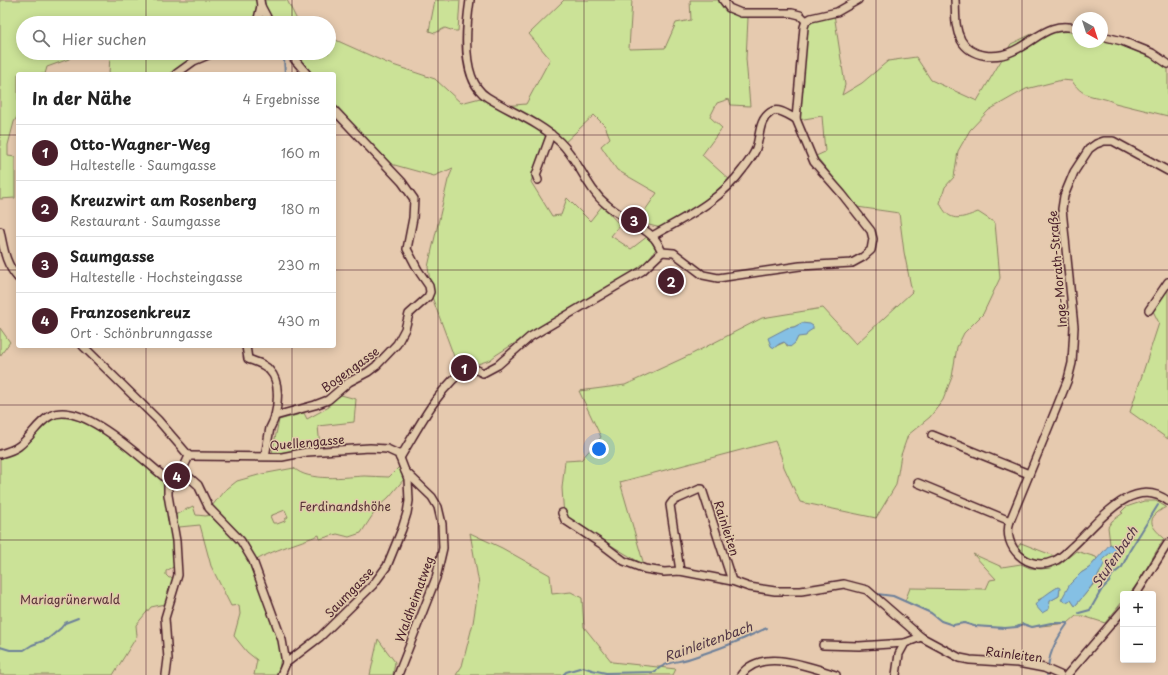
<!DOCTYPE html>
<html lang="de">
<meta charset="utf-8">
<style>
:root{--surface:#fff;--page:#f2f2f2;--text:#222;--muted:#767676;--line:#e0e0e0;--accent:#4a1f2b}
body{margin:0;font-family:"Playpen Sans",sans-serif;background:var(--page);color:var(--text)}
.controls{position:absolute;right:12px;bottom:12px;display:grid;overflow:hidden;border-radius:4px;box-shadow:0 2px 10px #0003}
.controls button{width:36px;height:36px;display:grid;place-items:center;padding:0;border:0;border-bottom:1px solid var(--line);background:var(--surface);color:var(--text);font:20px sans-serif}
.compass{position:absolute;left:1072px;top:12px;width:36px;height:36px;border-radius:50%;background:var(--surface);box-shadow:0 2px 10px #0003;rotate:141deg}
.you{position:absolute;left:599px;top:449px;width:14px;height:14px;margin:-10px;border:3px solid #fff;border-radius:50%;background:#1a73e8;box-shadow:0 0 0 6px #1a73e833}
.badge{display:grid;place-items:center;width:26px;height:26px;border-radius:50%;background:var(--accent);color:#fff;font-size:13px;font-weight:700}
.pin{position:absolute;translate:-50% -50%;border:2px solid #fff;box-shadow:0 1px 4px #0006}
.list{margin:0;padding:0;list-style:none}
h2{display:flex;justify-content:space-between;align-items:center;height:52px;margin:0;padding:0 16px;font-size:17px}
h2 small{font-size:13px;font-weight:400;color:var(--muted)}
.list li{display:grid;grid-template-columns:26px 1fr auto;gap:12px;align-items:center;box-sizing:border-box;height:56px;padding:0 16px;border-top:1px solid var(--line)}
.list b{display:block;font-size:15px;white-space:nowrap}
.list p{margin:0;font-size:13px;white-space:nowrap;color:var(--muted)}
.list em{font-size:13px;font-style:normal;color:var(--muted)}
.icon{flex:none;width:22px;height:22px;fill:none;stroke:currentColor;stroke-width:2;stroke-linecap:round;stroke-linejoin:round}
.map{position:relative;flex:none;width:1168px;height:675px;overflow:hidden}
.search{position:absolute;background:var(--surface);box-shadow:0 2px 10px #0003;left:16px;top:16px;width:320px;height:44px;display:flex;align-items:center;gap:10px;box-sizing:border-box;padding:0 14px;border-radius:22px;color:var(--muted);font-size:15px}
.panel{position:absolute;background:var(--surface);box-shadow:0 2px 10px #0003;left:16px;top:72px;width:320px;height:276px;border-radius:4px}
.map>svg:first-child{display:block}
</style>
<div class="map">
<svg width="1168" height="675" viewBox="0 0 1168 675">
<rect width="100%" height="100%" fill="#e6caaf"/>
<filter id="ink" filterUnits="userSpaceOnUse"><feTurbulence type="fractalNoise" baseFrequency=".025" numOctaves="2"/><feDisplacementMap in="SourceGraphic" scale="8" xChannelSelector="R" yChannelSelector="G"/><feConvolveMatrix kernelMatrix="1 2 1 2 8 2 1 2 1" color-interpolation-filters="sRGB"/></filter>
<g filter="url(#ink)">
<g fill="#cbe297" stroke="#8a8061" fill-rule="evenodd">
<polygon points="0,0 287,0 298,22 301,23 23,23 23,53 75,53 69,59 47,67 45,74 18,74 18,115 14,122 8,145 8,156 15,157 15,198 0,199"/>
<polygon points="435,0 460,0 458,31 454,31 445,28 435,33 429,31"/>
<polygon points="564,0 632,0 629,49 665,48 676,23 691,20 690,0 721,0 726,8 748,18 746,59 750,106 731,105 729,99 717,103 710,117 722,128 702,155 731,181 665,229 637,222 657,193 617,170 601,146 610,138 605,126 594,115 561,146 545,138 531,182 552,216 561,215 567,198 590,221 602,206 620,225 611,236 631,249 648,236 656,249 643,266 588,300 545,324 496,355 490,360 459,370 432,297 428,267 448,180 453,168 434,176 391,164 334,114 334,74 301,74 286,53 329,53 329,37 387,63 435,79 461,103 484,97 503,106 526,104 550,59 529,34"/>
<path d="M834,14L845,85L842,95L862,83L888,61L916,57L931,80L977,101L1011,44L1034,33L1078,31V42H1102V33L1152,53L1168,64V116L1115,103C1098,94 1085,101 1072,81L1062,80L1026,89L989,110L970,130L958,151L954,177L945,187L940,203C949,223 960,219 978,212L995,223L1000,278L983,314L964,333L957,347L952,377L943,400L930,417L908,435L901,455L896,485L876,518L800,502L784,467L781,456L775,441L620,482L644,565L564,517L562,488L565,461L581,460L601,437L579,391L625,385L690,355L762,318L823,308L856,344L912,292L904,252L899,213L857,207L816,156L825,152L822,116L798,120L808,23ZM802,323L795,343L787,346L785,342L774,347L771,346L787,328L794,327Z"/>
<polygon points="110,53 207,53 191,58 173,74 109,74"/>
<polygon points="1168,288 1168,439 1130,412 1159,323 1152,309"/>
<polygon points="0,328 10,342 0,356"/>
<polygon points="341,395 356,399 354,422 318,426 320,447 290,452 272,453 279,420 304,413 307,419 329,407 328,403"/>
<path d="M58,416C101,420 133,456 165,483L174,545L175,566L166,571V575L169,578L175,577L165,604L151,607L136,625L137,636L113,675H0V459L16,452L33,439L42,425Z"/>
<path d="M399,467L404,479L389,497L378,507L361,533L349,537L337,534L320,539L319,535C302,542 262,553 250,565L278,637L281,657L278,675H254L257,660L247,652L234,636L240,614L239,605L231,606L211,566L200,525L179,527L176,522L175,515L193,506L196,515L206,516L210,514L212,506L223,492L237,481L262,474L294,468C308,482 345,477 364,476C372,476 381,477 389,477ZM285,510L288,517L285,519V521L277,524L276,523H273L270,516Z"/>
<path d="M1144,501H1156L1166,507C1146,518 1149,525 1164,538L1138,583L1129,594H1123V601L1105,623L1083,616H1076L1068,623L1032,627L1023,624L1017,627L1005,628L974,626L964,623L953,625L941,621L931,613L905,601L910,588L986,589L990,580L996,579L973,554L1002,567L1021,564L1030,568L1041,569L1050,568L1060,564L1076,551L1096,557L1097,559L1089,568L1081,573L1071,600L1075,606L1098,579L1102,559L1116,548L1110,544L1108,527L1112,521L1123,513L1121,512L1126,507ZM1058,587L1059,596L1050,601L1038,600C1046,597 1051,591 1058,587Z"/>
<polygon points="470,533 502,548 550,575 552,594 571,592 582,598 584,627 612,662 676,669 673,675 456,675 462,666 473,623 479,584"/>
<path d="M1021,543L1054,556L1055,557C1037,563 1030,561 1016,549Z"/>
<polygon points="378,639 395,662 393,675 370,675"/>
</g>
<g fill="#85c0e4" stroke="#6d809a">
<polygon points="802,323 810,324 813,326 813,329 808,332 806,336 798,337 795,343 790,347 784,342 779,344 774,348 771,346 768,338 787,328 794,327"/>
<path d="M1110,544L1116,548L1115,552L1110,553L1103,559L1104,564C1096,582 1088,591 1075,606L1071,600L1066,602L1061,600L1070,584L1081,573L1089,568Z"/>
<path d="M1058,587L1060,588L1059,596L1050,601L1049,609L1042,613L1035,605C1038,600 1052,590 1058,587Z"/>
</g>
<g fill="none" stroke-linecap="round" stroke-linejoin="round">
<g stroke="#6d809a" stroke-width="2">
<polyline points="264,0 265,8"/>
<polyline points="285,53 284,59 285,74"/>
<polyline points="877,594 893,596 931,613 941,621 953,625 964,623 974,626 1005,628 1017,627 1023,624 1032,627 1051,623 1068,623"/>
<polyline points="1079,613 1090,610 1102,589 1109,582 1112,575 1122,567 1130,550 1158,505"/>
<polyline points="0,647 10,650 24,650 32,645 48,639 61,628 65,623 78,618"/>
<path d="M1048,667C1050,650 1058,637 1068,623"/>
<polyline points="1047,674 1047,675"/>
<path d="M563,675L566,672L583,667L592,670L606,673L654,672C667,660 679,663 694,657C709,652 724,647 738,641C748,637 757,632 767,628"/>
</g>
<g stroke="#4a1f2b" stroke-width="10">
<g id="street">
<path d="M470,0C466,27 460,80 487,97C511,112 539,122 560,142C579,160 586,188 607,205C621,217 639,224 652,236C657,240 659,246 662,252"/>
<polyline points="723,0 729,8 741,13 792,13 800,15 806,21"/>
<path d="M955,0C956,13 954,27 961,40C971,58 996,59 1013,51C1036,41 1049,20 1078,29"/>
<polyline points="261,6 270,23"/>
<polyline points="806,21 811,18 837,12 858,0"/>
<polyline points="257,23 261,6 260,0"/>
<polyline points="1102,36 1122,41 1152,53 1168,64"/>
<polyline points="289,53 307,74"/>
<polyline points="176,74 194,61 213,53"/>
<path d="M1168,171L1113,141H1104L1096,144L1089,149L1074,172L1064,196L1062,209L1074,327L1072,363L1068,379L1056,409L1010,521C1001,547 1029,573 1054,561C1062,558 1067,551 1073,546C1097,524 1132,474 1168,501"/>
<polyline points="538,180 536,175 551,134"/>
<path d="M0,231C4,250 5,263 18,278"/>
<path d="M652,236C686,217 720,201 743,169C747,164 752,157 755,151C761,138 757,121 771,112C778,107 790,116 796,119"/>
<polyline points="1149,310 1168,282"/>
<polyline points="83,346 158,420 189,456"/>
<path d="M246,346L248,359C256,362 265,364 270,371C280,381 278,404 275,416C274,421 272,424 270,428C268,438 267,447 265,456"/>
<polyline points="275,416 315,405 328,400 349,382 368,372 376,366 397,344 405,329 409,314 428,297 430,292 429,286 418,270 407,249 413,218 414,199 402,182 334,110"/>
<polyline points="932,435 1029,474"/>
<path d="M0,454C7,452 14,450 19,446C31,437 37,423 50,416C82,399 144,461 168,480"/>
<polyline points="189,456 282,457 307,452 370,448 387,449 398,454 400,458 408,479 409,501 407,513 402,529 387,566 373,585 320,637 286,663"/>
<path d="M400,458C420,425 437,389 469,366L483,373L498,365L530,337L642,271L662,252L674,253L703,275L718,278L800,266L852,263L863,257L871,250L873,239L871,231L842,194L814,162L796,119L804,27L806,21"/>
<polyline points="182,471 198,485 209,508 241,541 253,561 282,640 286,663 281,675"/>
<polyline points="182,471 189,456"/>
<polyline points="168,480 175,473 182,471"/>
<polyline points="918,483 1010,521"/>
<polyline points="562,513 565,520 603,545 624,561 645,569 664,572 680,571 732,581 749,587 775,591 801,591 844,584 867,590 921,637 960,658 970,660 1018,663 1044,668 1060,675"/>
<polyline points="680,571 670,505 673,501 700,489 702,489 732,581"/>
<polyline points="1136,594 1168,543"/>
<polyline points="823,645 859,646 905,643"/>
<polyline points="166,675 168,659 165,618 178,575 176,541 168,495 168,480"/>
<polyline points="398,675 436,578 443,548 442,524 438,507 432,497 405,471"/>
<path d="M741,675C761,647 809,667 836,675"/>
<polyline points="896,675 899,654 905,643 921,637"/>
<polyline points="1067,675 1123,610"/>
</g>
</g>
<use href="#street" stroke="#e2caab" stroke-width="7"/>
</g>
</g>
<path fill="none" stroke="#4a1f2b" stroke-width="1" stroke-opacity="0.55" d="M146,0V23M292,0V23M438,0V675M584,0V675M730,0V675M876,0V675M1022,0V675M146,53V74M292,53V74M0,135H18M334,135H1168M0,270H18M334,270H1168M146,346V675M292,346V675M0,405H1168M0,540H1168"/>
<g text-anchor="middle" dominant-baseline="central" stroke-width="3" stroke-linejoin="round" paint-order="stroke">
<g font-size="12" fill="#4a1f2b" stroke="#e2caab">
<text transform="translate(1057 269) rotate(-95)">Inge-Morath-Straße</text>
<text transform="translate(350 369) rotate(-36)">Bogengasse</text>
<text transform="translate(307 442) rotate(-5)">Quellengasse</text>
<text transform="translate(727 528) rotate(72)">Rainleiten</text>
<text transform="translate(349 592) rotate(-46)">Saumgasse</text>
<text transform="translate(414 599) rotate(-70)">Waldheimatweg</text>
<text transform="translate(1014 654) rotate(7)">Rainleiten</text>
</g>
<g font-size="12" fill="#573236" stroke="#e2caab">
<text x="345" y="506">Ferdinandshöhe</text>
<text x="70" y="599">Mariagrünerwald</text>
</g>
<g font-size="13" font-style="italic" fill="#533747" stroke="#e2caab">
<text transform="translate(1114 557) rotate(-56)">Stufenbach</text>
<text transform="translate(708 641) rotate(-20)">Rainleitenbach</text>
</g>
</g>
</svg>
<div class="controls">
<button>+</button>
<button>−</button>
</div>
<svg class="compass" viewBox="-18 -18 36 36"><path d="M0-13l5 13h-10z" fill="#e53935"/><path d="M0 13l5-13h-10z" fill="#767676"/></svg>
<div class="you"></div>
<div class="pin badge" style="left:464px;top:368px">1</div>
<div class="pin badge" style="left:671px;top:281px">2</div>
<div class="pin badge" style="left:634px;top:220px">3</div>
<div class="pin badge" style="left:177px;top:476px">4</div>
<div class="search"><svg class="icon" aria-label="search" viewBox="0 0 24 24"><circle cx="10" cy="10" r="6"/><path d="M15 15l6 6"/></svg>Hier suchen</div>
<section class="panel">
<h2>In der Nähe<small>4 Ergebnisse</small></h2>
<ul class="list">
<li><span class="badge">1</span><div><b>Otto-Wagner-Weg</b><p>Haltestelle · Saumgasse</p></div><em>160 m</em></li>
<li><span class="badge">2</span><div><b>Kreuzwirt am Rosenberg</b><p>Restaurant · Saumgasse</p></div><em>180 m</em></li>
<li><span class="badge">3</span><div><b>Saumgasse</b><p>Haltestelle · Hochsteingasse</p></div><em>230 m</em></li>
<li><span class="badge">4</span><div><b>Franzosenkreuz</b><p>Ort · Schönbrunngasse</p></div><em>430 m</em></li>
</ul>
</section>
</div>
